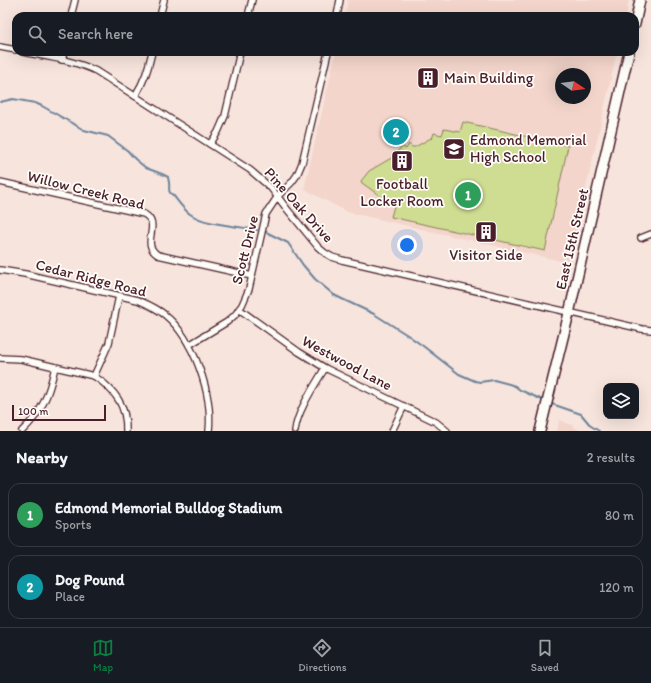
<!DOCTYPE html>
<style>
:root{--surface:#171b24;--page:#20242c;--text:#f1f3f6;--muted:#9ea1a6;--line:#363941;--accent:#0b8043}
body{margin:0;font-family:Itim,sans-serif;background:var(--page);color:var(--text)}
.controls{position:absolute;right:12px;bottom:12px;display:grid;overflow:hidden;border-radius:8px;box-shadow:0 4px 16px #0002}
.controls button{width:36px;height:36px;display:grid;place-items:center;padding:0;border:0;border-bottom:1px solid var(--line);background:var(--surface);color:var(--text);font:20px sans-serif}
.compass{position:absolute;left:555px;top:68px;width:36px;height:36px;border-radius:50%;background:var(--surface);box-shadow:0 4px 16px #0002;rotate:103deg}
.scale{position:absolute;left:12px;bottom:10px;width:94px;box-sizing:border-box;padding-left:4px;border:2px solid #4a1f2b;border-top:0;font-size:11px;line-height:14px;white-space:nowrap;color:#4a1f2b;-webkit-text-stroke:3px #fdfcf7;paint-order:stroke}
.you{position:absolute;left:407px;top:245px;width:14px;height:14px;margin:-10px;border:3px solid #fff;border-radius:50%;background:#1a73e8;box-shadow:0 0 0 6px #1a73e833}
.badge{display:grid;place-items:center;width:26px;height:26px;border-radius:50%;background:var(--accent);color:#fff;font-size:13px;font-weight:700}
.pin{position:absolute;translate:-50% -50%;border:2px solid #fff;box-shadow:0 1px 4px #0006}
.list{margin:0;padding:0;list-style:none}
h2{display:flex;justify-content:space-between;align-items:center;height:52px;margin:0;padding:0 16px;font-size:17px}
h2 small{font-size:13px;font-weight:400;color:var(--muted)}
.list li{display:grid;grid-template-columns:26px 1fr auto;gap:12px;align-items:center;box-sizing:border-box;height:64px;margin:0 8px 8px;padding:0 8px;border:1px solid var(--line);border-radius:12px}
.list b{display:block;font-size:15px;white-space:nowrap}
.list p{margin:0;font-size:13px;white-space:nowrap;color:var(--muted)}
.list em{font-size:13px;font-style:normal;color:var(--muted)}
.icon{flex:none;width:22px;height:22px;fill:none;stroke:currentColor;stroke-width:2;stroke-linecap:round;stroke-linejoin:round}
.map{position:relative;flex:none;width:651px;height:431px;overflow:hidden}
.search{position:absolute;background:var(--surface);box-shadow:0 4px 16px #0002;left:12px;right:12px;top:12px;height:44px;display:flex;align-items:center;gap:10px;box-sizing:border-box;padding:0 14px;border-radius:12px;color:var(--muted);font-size:15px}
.sheet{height:196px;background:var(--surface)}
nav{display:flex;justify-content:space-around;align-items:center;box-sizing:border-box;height:56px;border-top:1px solid var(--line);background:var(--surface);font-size:11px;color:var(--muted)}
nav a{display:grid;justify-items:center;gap:2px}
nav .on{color:var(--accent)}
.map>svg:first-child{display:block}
</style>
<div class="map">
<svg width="651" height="431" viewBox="0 0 651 431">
<rect width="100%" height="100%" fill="#f7e5dd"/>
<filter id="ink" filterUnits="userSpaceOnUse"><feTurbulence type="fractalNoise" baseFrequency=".025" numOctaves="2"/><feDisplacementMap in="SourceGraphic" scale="8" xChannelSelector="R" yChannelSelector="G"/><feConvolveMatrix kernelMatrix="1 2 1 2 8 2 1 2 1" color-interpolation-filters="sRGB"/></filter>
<g filter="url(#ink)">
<g fill="#f3d5cb" fill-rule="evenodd">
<polygon points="348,0 629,0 626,16 345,16"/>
<path d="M336,52H617L569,263L347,212L304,189ZM561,74H585V98H561Z"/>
<polygon points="559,420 572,425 580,431 557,431"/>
</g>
<polygon fill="#cedd91" stroke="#8c7e5e" points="463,122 568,146 545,251 391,217 394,206 362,183 361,181 369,171 393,157 402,146 406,149 409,144 412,147 415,147 431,138 432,139 434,133 442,135 444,129 460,132"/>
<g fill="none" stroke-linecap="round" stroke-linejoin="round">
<g stroke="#6d839b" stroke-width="2">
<path d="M0,102L13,99L35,103L42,106L84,130L108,136L128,151L135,159L146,168L162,174L168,177C168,179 169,181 169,183C170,188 167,192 173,195C178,201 183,209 190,214C205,225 238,226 257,230"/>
<polyline points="266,232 288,243 303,265 315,279 334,295 342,299 374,314 409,336 423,346 459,374 475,381 480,382 494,380 509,384 515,386 520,390 545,401"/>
<polyline points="549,403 581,414 591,426 599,431"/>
</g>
<g stroke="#4a1f2b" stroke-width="8">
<g id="minor">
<polyline points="71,16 75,0"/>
<polyline points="160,16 164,0"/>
<polyline points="248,16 252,0"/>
<polyline points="337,16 340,0"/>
<polyline points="0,47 16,50"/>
<path d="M23,52C48,57 73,60 96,71L250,170L271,188L287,209L318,247L325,253L332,257L342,260L642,329L651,330"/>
<polyline points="62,60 64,52"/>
<path d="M135,96C145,80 148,69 152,52"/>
<polyline points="210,144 218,132 225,116 240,52"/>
<path d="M0,182L144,214C163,225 139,243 158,255L252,276"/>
<polyline points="641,238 651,234"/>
<path d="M0,270L25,274L138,300C147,304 157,308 165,315C194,339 213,394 209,431"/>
<polyline points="239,309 299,352 325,368 436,422 447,431"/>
<polyline points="189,345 227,322 235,315 242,305 249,289 266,214 278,196 292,182 297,175 302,163 328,52"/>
<path d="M0,358L21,359L94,376C115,390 127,406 126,431"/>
<polyline points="94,376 105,352 109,343 119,296"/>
<path d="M22,431C43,411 49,394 55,367"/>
<path d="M295,431C297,411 315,385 325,368"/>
<polyline points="392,431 404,406"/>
</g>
</g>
<g stroke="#4a1f2b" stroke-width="12">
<g id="primary">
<polyline points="635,24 640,0"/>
<polyline points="540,431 571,305 629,52"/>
</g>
</g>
<use href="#minor" stroke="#fdfcf7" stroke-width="5.5"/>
<use href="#primary" stroke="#fdfcf7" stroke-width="9"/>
</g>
</g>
<defs>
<g id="building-square" transform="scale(1.15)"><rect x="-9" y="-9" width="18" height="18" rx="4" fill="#4a1f2b" stroke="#fdfcf7"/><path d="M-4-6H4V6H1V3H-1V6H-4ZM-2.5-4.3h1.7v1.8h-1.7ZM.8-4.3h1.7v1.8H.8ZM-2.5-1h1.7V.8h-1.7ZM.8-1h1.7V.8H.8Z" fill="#fff"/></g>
<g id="school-square" transform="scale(1.15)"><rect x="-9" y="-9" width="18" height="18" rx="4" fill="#4a1f2b" stroke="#fdfcf7"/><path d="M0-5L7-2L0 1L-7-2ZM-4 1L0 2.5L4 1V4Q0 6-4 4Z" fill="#fff"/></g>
</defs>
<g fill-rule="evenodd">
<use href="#building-square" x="428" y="78"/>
<use href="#school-square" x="454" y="149"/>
<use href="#building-square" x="402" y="161"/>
<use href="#building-square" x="486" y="232"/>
</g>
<g text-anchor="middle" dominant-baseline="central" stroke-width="3.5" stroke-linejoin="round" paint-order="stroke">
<g font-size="15" fill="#4a1f2b" stroke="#fdfcf7" text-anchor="start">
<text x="444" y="78">Main Building</text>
<text x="470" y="140">Edmond Memorial<tspan x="470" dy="17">High School</tspan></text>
<text x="402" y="184" text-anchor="middle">Football<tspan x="402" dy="17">Locker Room</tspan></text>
<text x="486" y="255" text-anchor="middle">Visitor Side</text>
</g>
<g font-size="15" fill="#4a1f2b" stroke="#fdfcf7">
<text transform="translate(86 190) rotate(14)">Willow Creek Road</text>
<text transform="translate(299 205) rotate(48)">Pine Oak Drive</text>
<text transform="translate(572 239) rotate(-77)">East 15th Street</text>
<text transform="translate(245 250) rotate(-76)">Scott Drive</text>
<text transform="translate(91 278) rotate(14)">Cedar Ridge Road</text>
<text transform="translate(347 363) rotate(28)">Westwood Lane</text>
</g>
</g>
</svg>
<div class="controls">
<button><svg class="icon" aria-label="layers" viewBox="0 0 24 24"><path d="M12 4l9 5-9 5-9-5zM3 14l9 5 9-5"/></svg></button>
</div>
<svg class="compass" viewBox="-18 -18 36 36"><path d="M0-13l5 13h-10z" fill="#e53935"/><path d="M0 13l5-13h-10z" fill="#9ea1a6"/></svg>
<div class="scale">100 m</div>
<div class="you"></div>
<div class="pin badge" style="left:468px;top:195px;background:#2e9e5b">1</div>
<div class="pin badge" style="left:396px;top:132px;background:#0f9aa8">2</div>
<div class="search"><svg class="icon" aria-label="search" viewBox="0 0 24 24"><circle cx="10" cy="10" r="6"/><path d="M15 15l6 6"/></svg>Search here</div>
</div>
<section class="sheet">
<h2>Nearby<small>2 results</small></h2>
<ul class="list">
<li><span class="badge" style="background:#2e9e5b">1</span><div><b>Edmond Memorial Bulldog Stadium</b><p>Sports</p></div><em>80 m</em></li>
<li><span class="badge" style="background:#0f9aa8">2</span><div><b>Dog Pound</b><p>Place</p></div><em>120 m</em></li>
</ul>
</section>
<nav>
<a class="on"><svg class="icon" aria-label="map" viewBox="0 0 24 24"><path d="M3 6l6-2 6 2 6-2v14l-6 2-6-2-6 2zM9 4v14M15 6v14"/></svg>Map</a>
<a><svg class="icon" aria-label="directions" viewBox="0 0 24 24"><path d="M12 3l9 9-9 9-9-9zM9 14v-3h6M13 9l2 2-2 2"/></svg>Directions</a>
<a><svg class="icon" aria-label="saved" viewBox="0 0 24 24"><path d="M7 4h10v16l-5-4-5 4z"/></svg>Saved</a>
</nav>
